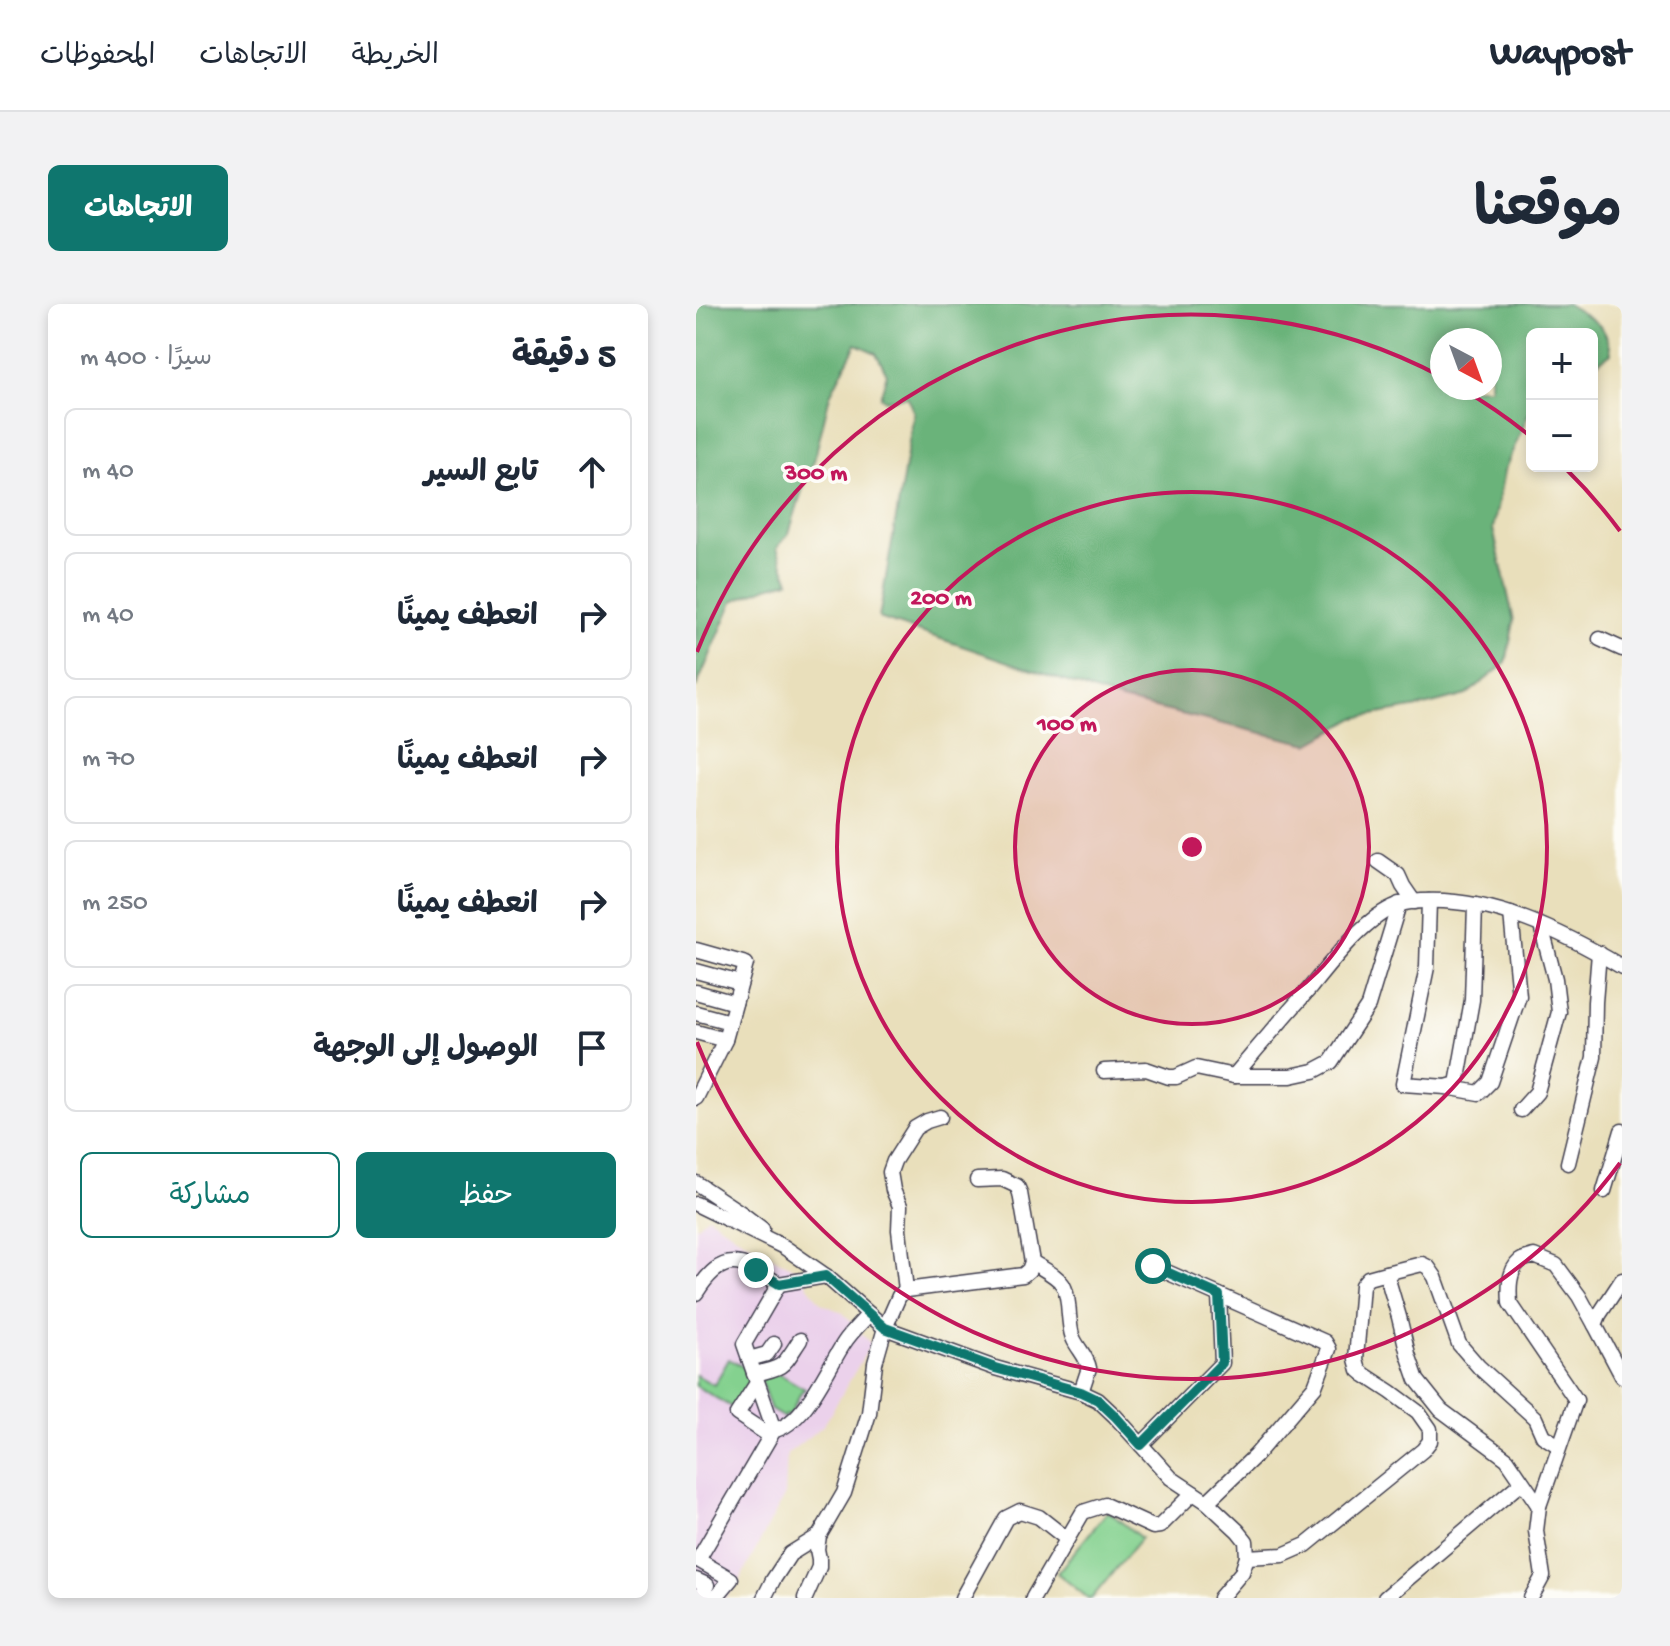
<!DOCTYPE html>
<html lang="ar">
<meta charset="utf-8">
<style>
:root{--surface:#fff;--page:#f2f2f3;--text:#1f2937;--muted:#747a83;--line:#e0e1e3;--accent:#0f766e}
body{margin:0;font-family:"Gochi Hand","Playpen Sans Arabic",sans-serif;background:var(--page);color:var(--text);direction:rtl}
.controls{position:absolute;right:24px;top:24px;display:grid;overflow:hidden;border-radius:12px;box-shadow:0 4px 12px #0003}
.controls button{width:72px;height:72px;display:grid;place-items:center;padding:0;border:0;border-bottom:2px solid var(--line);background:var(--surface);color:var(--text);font:40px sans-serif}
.compass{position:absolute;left:734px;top:24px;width:72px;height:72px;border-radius:50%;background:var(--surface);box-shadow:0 4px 12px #0003;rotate:139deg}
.stop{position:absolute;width:24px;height:24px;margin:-18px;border:6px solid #0f766e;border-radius:50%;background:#fff}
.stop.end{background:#0f766e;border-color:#fff;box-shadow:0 2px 8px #0008}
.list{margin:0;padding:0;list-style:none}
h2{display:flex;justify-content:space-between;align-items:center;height:104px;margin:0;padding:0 32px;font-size:34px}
h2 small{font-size:26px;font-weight:400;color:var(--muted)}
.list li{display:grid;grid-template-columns:52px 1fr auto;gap:24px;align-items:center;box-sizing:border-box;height:128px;margin:0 16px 16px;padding:0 16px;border:2px solid var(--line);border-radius:12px}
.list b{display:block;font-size:30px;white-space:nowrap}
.list em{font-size:26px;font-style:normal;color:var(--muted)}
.actions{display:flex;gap:16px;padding:24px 32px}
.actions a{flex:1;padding:18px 0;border:2px solid var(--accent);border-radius:12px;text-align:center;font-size:28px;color:var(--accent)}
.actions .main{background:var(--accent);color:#fff}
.icon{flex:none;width:44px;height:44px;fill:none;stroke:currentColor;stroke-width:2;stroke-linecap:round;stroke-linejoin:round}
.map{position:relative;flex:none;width:926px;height:1294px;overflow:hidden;direction:ltr;border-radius:12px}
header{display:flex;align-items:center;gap:48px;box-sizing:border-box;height:112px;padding:0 40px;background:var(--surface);border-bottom:2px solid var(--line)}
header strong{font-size:38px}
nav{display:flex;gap:44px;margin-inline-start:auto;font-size:28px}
.intro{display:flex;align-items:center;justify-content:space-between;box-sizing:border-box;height:192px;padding:0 48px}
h1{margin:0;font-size:56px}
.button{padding:20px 36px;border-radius:12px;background:var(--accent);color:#fff;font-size:28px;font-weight:700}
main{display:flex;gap:48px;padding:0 48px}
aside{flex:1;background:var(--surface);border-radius:12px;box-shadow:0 4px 12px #0003}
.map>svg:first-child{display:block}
</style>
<header>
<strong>Waypost</strong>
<nav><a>الخريطة</a><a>الاتجاهات</a><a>المحفوظات</a></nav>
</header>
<div class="intro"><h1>موقعنا</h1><a class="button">الاتجاهات</a></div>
<main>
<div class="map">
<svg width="926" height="1294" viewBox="0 0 926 1294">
<rect width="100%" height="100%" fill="#fdfcf7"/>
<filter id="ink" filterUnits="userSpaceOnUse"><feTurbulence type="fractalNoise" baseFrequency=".0125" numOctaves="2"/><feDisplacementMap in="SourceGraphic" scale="16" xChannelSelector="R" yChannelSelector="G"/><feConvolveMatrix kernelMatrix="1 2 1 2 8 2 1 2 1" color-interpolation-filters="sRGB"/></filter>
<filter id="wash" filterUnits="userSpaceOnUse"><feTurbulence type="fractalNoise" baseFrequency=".006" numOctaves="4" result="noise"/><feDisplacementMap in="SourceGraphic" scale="32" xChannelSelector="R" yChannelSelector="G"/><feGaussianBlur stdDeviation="1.8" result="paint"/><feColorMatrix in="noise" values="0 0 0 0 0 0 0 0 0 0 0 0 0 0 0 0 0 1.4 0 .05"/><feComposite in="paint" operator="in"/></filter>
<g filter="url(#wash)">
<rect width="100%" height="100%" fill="#e9dfbb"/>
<polygon fill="#ebd1eb" points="12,912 40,932 109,971 112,982 125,999 147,1009 175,1040 128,1121 91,1150 89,1191 41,1281 29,1294 0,1294 0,923"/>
<g fill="#84d18f" stroke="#537a65" stroke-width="2">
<polygon points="33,1055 47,1063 52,1078 37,1104 0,1082 0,1071 18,1081"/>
<polygon points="82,1069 109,1085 105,1088 95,1109 92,1112 90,1111 88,1114 75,1106 64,1075"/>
<polygon points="412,1207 445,1234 396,1294 392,1294 361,1269"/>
</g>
<path fill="#6bb37a" stroke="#466a5a" stroke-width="2" fill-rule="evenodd" d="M0,0H871C895,15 911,19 915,49L901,59L896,60V30H836V102L808,167L797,225L818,317L810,359L770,391L728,402L659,414L613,440L425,396L183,314L218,109L211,93L189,96L184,93L191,70L180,49L160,40L134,91L118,157L106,187L93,229L81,244L93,277L72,283L37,297L0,384ZM746,36H794V84H746Z"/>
</g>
<g filter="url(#ink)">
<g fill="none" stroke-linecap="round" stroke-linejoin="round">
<g stroke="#403e4e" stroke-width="17">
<g id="minor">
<polyline points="904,335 926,345"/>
<polyline points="682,557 702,571 707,582 718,598"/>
<polyline points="733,597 731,663 707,780 750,783 783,789 794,778 823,692 815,610"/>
<polyline points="0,646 50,660 29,736 0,794"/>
<polyline points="0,667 44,679"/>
<polyline points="0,688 39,699"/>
<polyline points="0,709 34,718"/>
<polyline points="0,728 29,736"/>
<polyline points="408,767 450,765 473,773 480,773 500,764 538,772 595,772 618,767 635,758 672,702 703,600"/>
<path d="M538,772C563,742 588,713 614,684C636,657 669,613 702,601C709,598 718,598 726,597C796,593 867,628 926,663"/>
<polyline points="750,783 761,780 776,696 779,601"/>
<polyline points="825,806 841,788 863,708 859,675 845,622"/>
<polyline points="872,859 898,753 899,698 903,649"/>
<polyline points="0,879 45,909 66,925"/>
<polyline points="908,887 926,827"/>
<polyline points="0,900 88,943 130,972 189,1024 299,1064 385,1088 402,1096 419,1112 475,1174 511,1198 542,1227 550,1237 551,1253 546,1268 524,1294"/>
<path d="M336,958C365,976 371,975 373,1011C374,1019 374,1029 378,1036C383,1046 391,1053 393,1064L385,1088"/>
<polyline points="457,962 523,991"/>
<polyline points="210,986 203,926 204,902 197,886 194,868 198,857 219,824 231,817 244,813"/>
<path d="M0,989C28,944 46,957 83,980L130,972"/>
<polyline points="53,1055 71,1050 78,1040"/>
<path d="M58,1070C90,1063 86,1063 104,1036"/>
<polyline points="926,1072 899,1021 903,1011 926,976"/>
<polyline points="61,1079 41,1110 74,1132"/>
<path d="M78,1126C108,1121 132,1063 148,1039C155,1028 165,1019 173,1010"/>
<polyline points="445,1141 526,1059 523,991 629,1038 633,1045 619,1082 559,1152 511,1198"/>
<polyline points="843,1202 811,1155 745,1106 721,1076 712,1050 703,1013 690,969 726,960 732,963 739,973 763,1040 783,1063 839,1114 847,1132 863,1142"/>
<polyline points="551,1253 587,1251 610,1241 727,1146 734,1137 734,1125 722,1108 695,1088 669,1071 663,1066 660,1055 666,981 672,974 690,969"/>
<polyline points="0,1256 2,1256 78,1126 48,1040 83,980"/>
<polyline points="2,1256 35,1275 19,1294"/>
<polyline points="0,1276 11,1281 6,1289 17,1294"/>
<polyline points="68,1294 77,1276 94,1250 123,1232"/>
<polyline points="109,1294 123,1263 123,1255 121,1245 123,1232 148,1189 173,1109 179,1059 189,1024 203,992 210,986 327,971 333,966 336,958 324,889 321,882 306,875 281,876"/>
<polyline points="266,1294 310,1214 324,1207 343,1213 371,1235"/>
<polyline points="337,1294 387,1208 409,1201 457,1223 464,1222 497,1189"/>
<polyline points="689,1294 826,1178"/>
<path d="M835,1294L847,1272L840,1227L843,1202L880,1096L814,999C813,986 812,967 824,957C828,954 833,954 838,952L860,961L883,992L899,1021"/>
</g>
</g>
<use href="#minor" stroke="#fff" stroke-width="14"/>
</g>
</g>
<g fill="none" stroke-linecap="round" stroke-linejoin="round" filter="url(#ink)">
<polyline stroke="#0f766e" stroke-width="10" points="60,966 83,980 130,972 189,1024 299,1064 385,1088 402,1096 419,1112 445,1141 526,1059 523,991 457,962"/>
</g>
<circle cx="496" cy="543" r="177" fill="#c2185b" fill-opacity=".12"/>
<g fill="none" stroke="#c2185b" stroke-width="4">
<circle cx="496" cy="543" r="177"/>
<circle cx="496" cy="543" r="355"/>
<path d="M924 859A532 532 0 0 1 1 738M1 348A532 532 0 0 1 746 73M766 85A532 532 0 0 1 834 132M869 164A532 532 0 0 1 924 227"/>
</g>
<circle cx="496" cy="543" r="12" fill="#c2185b" stroke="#fdfcf7" stroke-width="4"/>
<g font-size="24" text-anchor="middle" font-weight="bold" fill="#c2185b" stroke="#fdfcf7" stroke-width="7" stroke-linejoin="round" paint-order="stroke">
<text x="120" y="175">300 m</text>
<text x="245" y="300">200 m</text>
<text x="371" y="426">100 m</text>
</g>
</svg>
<div class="controls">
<button>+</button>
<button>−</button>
</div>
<svg class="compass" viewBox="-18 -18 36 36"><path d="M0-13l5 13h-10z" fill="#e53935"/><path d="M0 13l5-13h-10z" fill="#747a83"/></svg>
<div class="stop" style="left:457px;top:962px"></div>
<div class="stop end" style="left:60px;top:966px"></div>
</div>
<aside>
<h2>5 دقيقة<small>سيرًا · 400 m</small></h2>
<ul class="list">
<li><svg class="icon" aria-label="ahead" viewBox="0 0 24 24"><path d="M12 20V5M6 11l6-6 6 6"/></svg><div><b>تابع السير</b></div><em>40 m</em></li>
<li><svg class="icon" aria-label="right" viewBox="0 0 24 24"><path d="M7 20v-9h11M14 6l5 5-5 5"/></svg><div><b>انعطف يمينًا</b></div><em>40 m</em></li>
<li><svg class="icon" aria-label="right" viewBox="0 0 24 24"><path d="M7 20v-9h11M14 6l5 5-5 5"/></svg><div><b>انعطف يمينًا</b></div><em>70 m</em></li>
<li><svg class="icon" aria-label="right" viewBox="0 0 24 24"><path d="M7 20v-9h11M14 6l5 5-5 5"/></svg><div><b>انعطف يمينًا</b></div><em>250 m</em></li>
<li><svg class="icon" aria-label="arrive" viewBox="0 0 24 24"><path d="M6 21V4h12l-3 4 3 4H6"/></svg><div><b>الوصول إلى الوجهة</b></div></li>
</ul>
<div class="actions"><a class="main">حفظ</a><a>مشاركة</a></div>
</aside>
</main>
